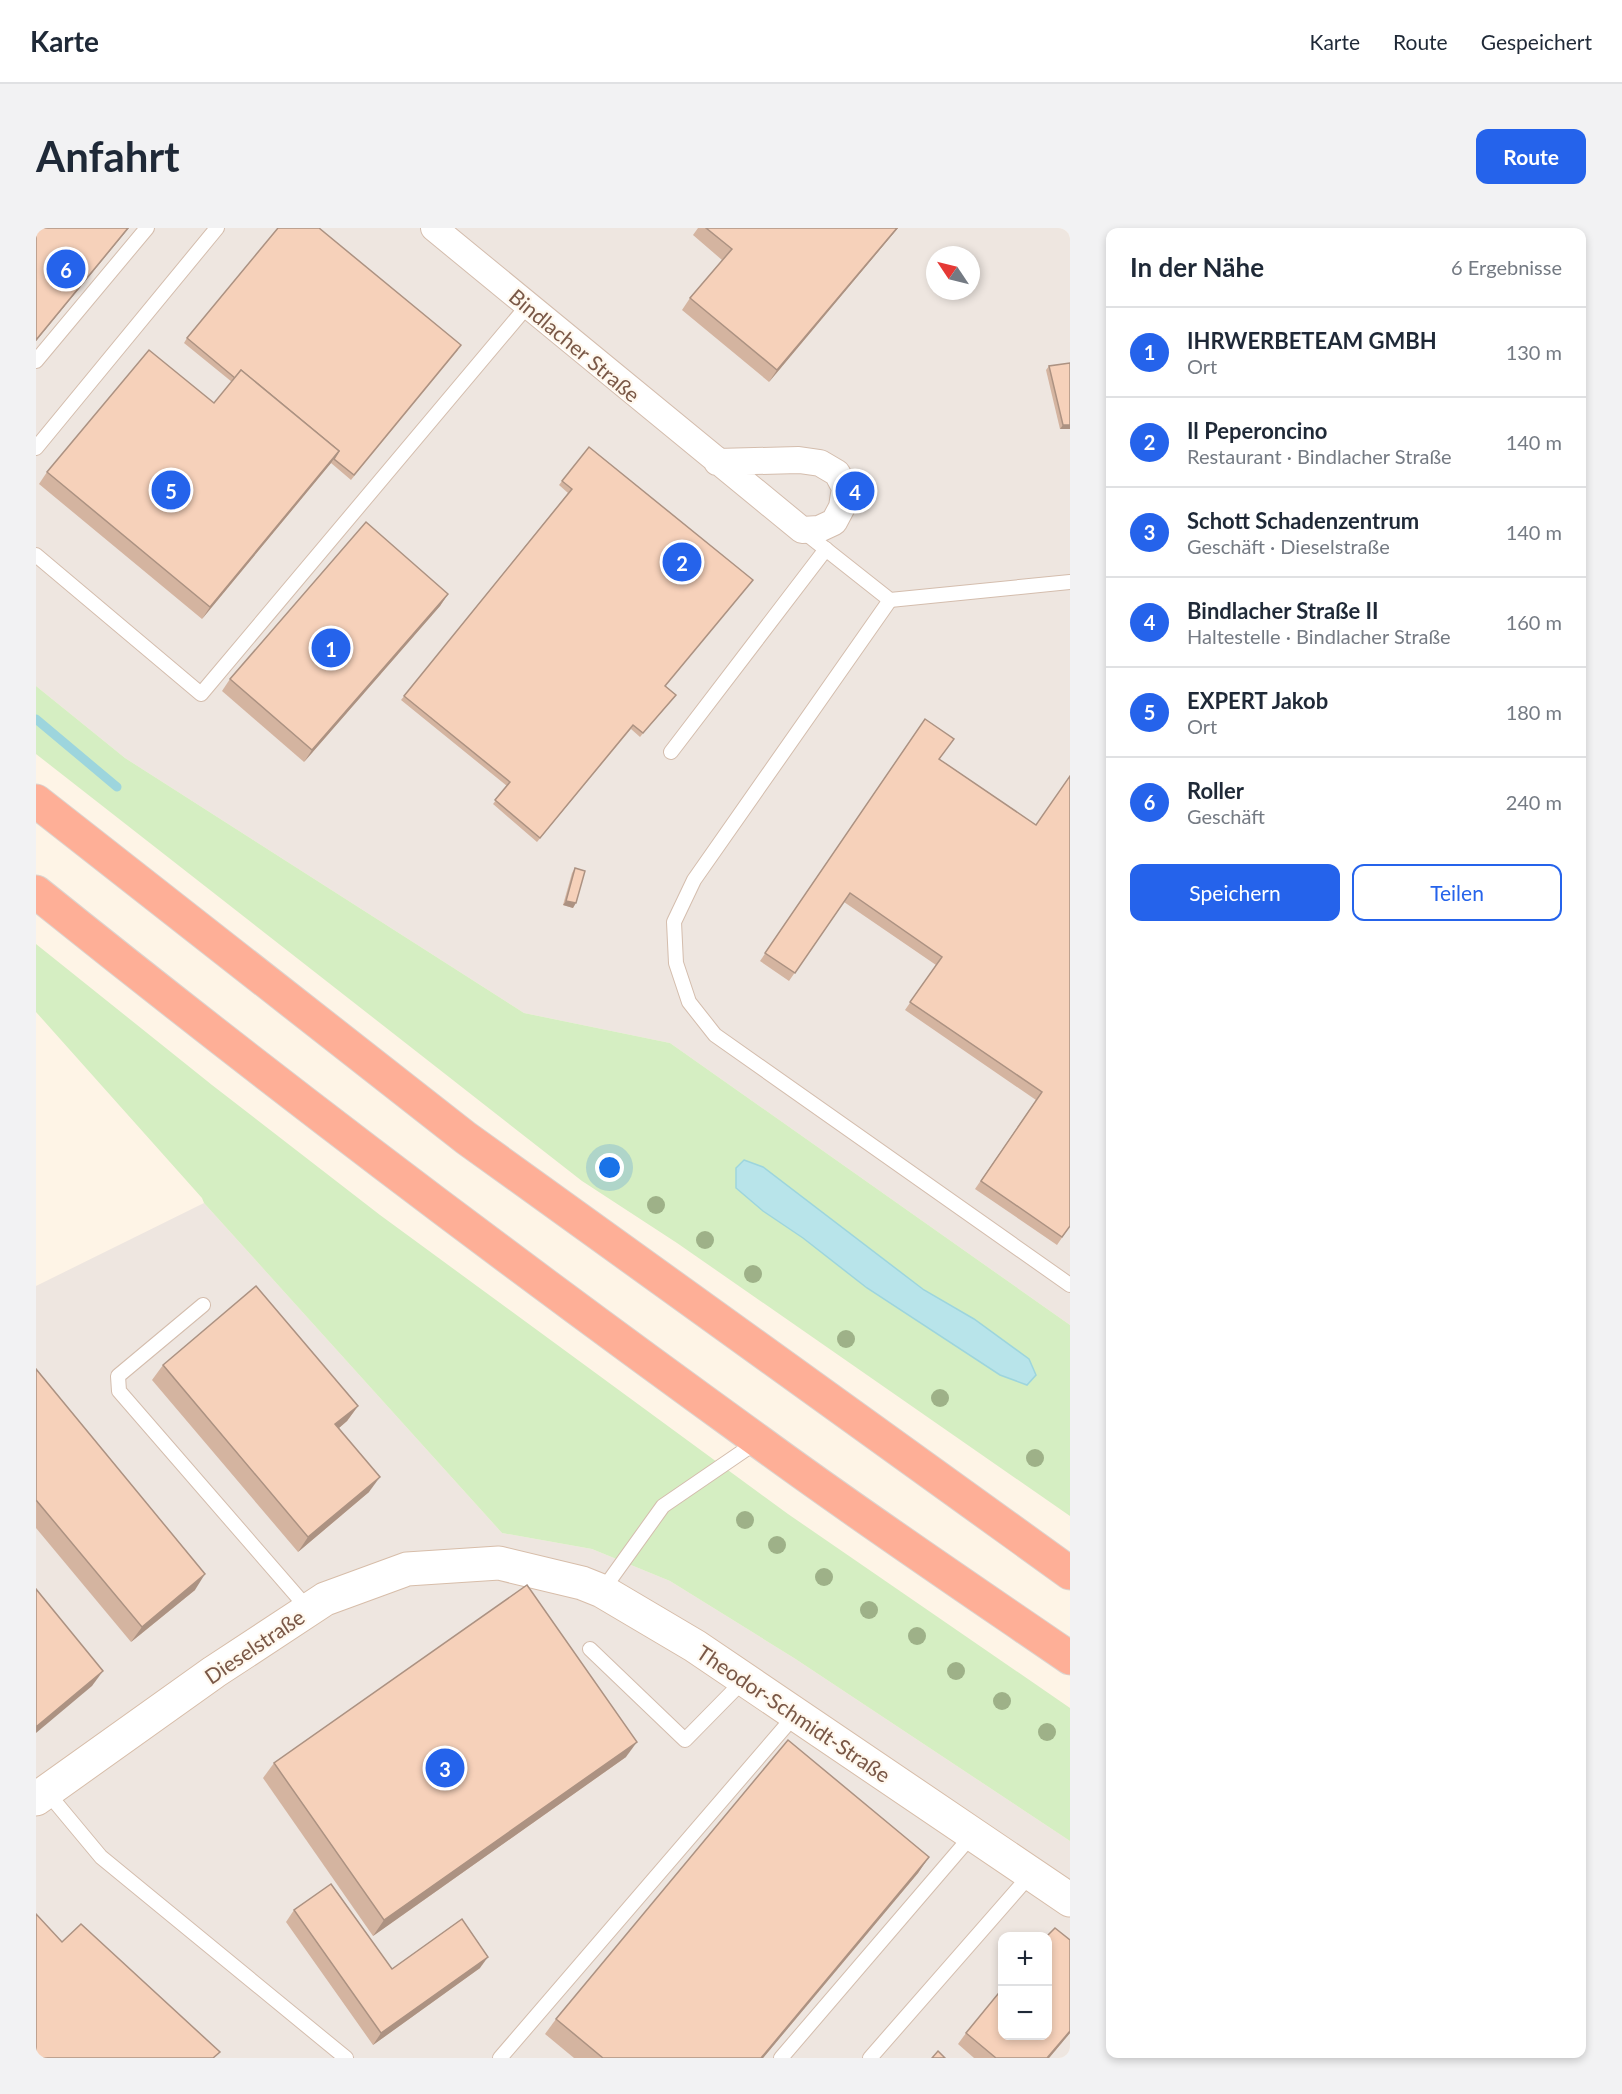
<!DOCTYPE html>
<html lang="de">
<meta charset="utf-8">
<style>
:root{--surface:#fff;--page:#f2f2f3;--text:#1f2937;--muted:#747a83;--line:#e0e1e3;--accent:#2563eb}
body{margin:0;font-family:Lato,sans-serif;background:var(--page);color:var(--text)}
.controls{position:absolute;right:18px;bottom:18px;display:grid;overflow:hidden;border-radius:12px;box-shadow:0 3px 9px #0003}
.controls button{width:54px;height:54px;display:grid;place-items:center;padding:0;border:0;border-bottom:2px solid var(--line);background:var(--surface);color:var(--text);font:30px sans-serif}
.compass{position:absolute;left:890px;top:18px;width:54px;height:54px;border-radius:50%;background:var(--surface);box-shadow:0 3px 9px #0003;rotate:305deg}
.you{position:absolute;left:574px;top:940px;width:21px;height:21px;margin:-15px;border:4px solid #fff;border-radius:50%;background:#1a73e8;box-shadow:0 0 0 9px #1a73e833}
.badge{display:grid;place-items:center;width:39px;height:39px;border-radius:50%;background:var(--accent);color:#fff;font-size:20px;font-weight:700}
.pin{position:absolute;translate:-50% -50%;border:3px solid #fff;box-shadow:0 2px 6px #0006}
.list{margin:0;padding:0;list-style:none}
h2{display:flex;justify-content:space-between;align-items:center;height:78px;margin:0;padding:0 24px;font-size:26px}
h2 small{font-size:20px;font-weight:400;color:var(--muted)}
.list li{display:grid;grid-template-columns:39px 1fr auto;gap:18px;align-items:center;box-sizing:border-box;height:90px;padding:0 24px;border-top:2px solid var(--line)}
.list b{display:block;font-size:22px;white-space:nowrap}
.list p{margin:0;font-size:20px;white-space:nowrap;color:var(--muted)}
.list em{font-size:20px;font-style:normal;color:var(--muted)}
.actions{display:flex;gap:12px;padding:18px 24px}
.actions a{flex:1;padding:14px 0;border:2px solid var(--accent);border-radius:12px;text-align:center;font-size:21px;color:var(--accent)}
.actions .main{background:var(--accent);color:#fff}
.map{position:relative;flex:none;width:1034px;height:1830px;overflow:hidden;border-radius:12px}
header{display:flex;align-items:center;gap:36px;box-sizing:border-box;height:84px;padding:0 30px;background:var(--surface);border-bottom:2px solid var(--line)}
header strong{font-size:28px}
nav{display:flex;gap:33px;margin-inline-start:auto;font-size:21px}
.intro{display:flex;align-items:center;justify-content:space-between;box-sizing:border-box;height:144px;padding:0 36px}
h1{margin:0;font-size:42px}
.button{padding:15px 27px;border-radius:12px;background:var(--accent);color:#fff;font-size:21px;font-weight:700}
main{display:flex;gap:36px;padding:0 36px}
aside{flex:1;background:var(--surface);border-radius:12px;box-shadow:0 3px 9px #0003}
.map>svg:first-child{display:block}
</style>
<header>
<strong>Karte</strong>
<nav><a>Karte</a><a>Route</a><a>Gespeichert</a></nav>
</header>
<div class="intro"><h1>Anfahrt</h1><a class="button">Route</a></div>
<main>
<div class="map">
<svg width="1034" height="1830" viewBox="0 0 1034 1830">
<rect width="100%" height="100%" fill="#fef4e6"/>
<g fill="#eee6e0" fill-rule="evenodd">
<path d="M0,0H1034V1097L634,815L488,785L89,530L0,458ZM899,27H935V63H899Z"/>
<path d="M168,975L466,1305L556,1321L634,1353L758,1430L1034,1613V1830H0V1058ZM966,1708H1011V1808H966Z"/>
</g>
<g fill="#d5eec2" fill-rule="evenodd">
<path d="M0,458L89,530L488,785L634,815L1034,1097V1288L641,1015L546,953L0,526ZM727,939L888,1062L938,1091L964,1147L831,1060L767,1010L727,983Z"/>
<polygon points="0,716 176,857 344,987 752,1286 1034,1480 1034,1613 758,1430 634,1353 556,1321 466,1305 168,975 166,970 0,784"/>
</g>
<polygon fill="#b8e4ea" stroke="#9dd5dd" stroke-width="1.5" points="708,932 727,939 888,1062 938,1091 993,1131 1000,1147 991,1157 964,1147 831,1060 767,1010 727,983 700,960 700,940"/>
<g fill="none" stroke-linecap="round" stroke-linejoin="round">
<polyline stroke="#9dd5dd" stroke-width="9" points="0,491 81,559"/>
<g stroke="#d4bdad" stroke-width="16">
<g id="lane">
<polyline points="0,133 111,0"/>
<polyline points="0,220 181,0"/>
<polyline points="768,304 854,372 1034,354"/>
<polyline points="0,327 165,466 492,77"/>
<polyline points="854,372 658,652 638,694 640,735 653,774 679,807 1034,1057"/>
<polyline points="635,524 790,321"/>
<polyline points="167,1077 82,1148 83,1163 273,1382"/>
<polyline points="566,1363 627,1278 722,1213"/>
<polyline points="554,1421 649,1512 708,1452"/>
<polyline points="10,1563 65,1629 310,1830"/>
<polyline points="464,1830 760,1486"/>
<polyline points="745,1830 937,1606"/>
<polyline points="834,1830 995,1646"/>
</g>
</g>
<g stroke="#d4bdad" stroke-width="28">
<polyline id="street" points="398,0 766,302 783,301 798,294 806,279 809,260 801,245 784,235 763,232 681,234"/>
</g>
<g stroke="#d7bda9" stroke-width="35">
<polyline id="secondary" points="0,1571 178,1444 289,1371 371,1341 463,1335 546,1355 566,1363 659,1418 1034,1672"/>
</g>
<g stroke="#dcd4cf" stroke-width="35">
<g id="highway">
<polyline points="0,573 430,910 1034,1345"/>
<path d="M0,664C235,853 476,1035 721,1212C823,1287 929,1358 1034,1430"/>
</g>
</g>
<use href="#lane" stroke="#fff" stroke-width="14"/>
<use href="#street" stroke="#fff" stroke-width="26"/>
<use href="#secondary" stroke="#fff" stroke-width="33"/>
<use href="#highway" stroke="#feaf97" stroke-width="33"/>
</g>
<g fill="#9eb188">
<circle cx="620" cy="977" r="9"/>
<circle cx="669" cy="1012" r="9"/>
<circle cx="717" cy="1046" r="9"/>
<circle cx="810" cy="1111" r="9"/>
<circle cx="904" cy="1170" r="9"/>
<circle cx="999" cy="1230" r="9"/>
<circle cx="709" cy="1292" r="9"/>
<circle cx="741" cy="1317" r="9"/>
<circle cx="788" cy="1349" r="9"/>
<circle cx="833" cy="1382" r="9"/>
<circle cx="881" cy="1408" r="9"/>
<circle cx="920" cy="1443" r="9"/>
<circle cx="966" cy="1473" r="9"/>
<circle cx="1011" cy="1504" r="9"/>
</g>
<g fill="#d4b4a0">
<polygon points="662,0 862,0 733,154 646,82 654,70 686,32 657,7"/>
<polygon points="151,110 422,122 315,252 295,235 166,391 3,256 11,244 178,175 196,154 148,115"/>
<polygon points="1013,138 1034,201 1024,201 1010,142"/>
<polygon points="553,219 630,458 640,467 604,509 595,501 501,614 457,576 471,558 365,472 532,265 523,257"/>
<polygon points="412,366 404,378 268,534 186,463 194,451"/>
<polygon points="889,491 903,531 1000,597 1034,998 1021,1017 939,961 1000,872 869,782 900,737 808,674 753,753 724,733"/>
<polygon points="539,640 537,680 527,677 536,645"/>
<polygon points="127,1137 322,1178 311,1193 303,1200 333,1264 262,1324 116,1152"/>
<polygon points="0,1141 159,1362 95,1414 0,1300"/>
<polygon points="590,1529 337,1708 227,1550 238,1535"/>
<polygon points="893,1629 882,1645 727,1830 538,1830 509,1806 520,1791"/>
<polygon points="258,1682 356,1741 444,1740 337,1817 250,1694"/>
<polygon points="930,1805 1034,1805 1013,1830 938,1830 922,1816"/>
</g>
<g fill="#ac9282">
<polygon points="92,0 93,0 0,113 0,112"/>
<polygon points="861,0 862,0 733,154 741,142"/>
<polygon points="1027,197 1034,197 1034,201 1024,201"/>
<polygon points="303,223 295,235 166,391 174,379"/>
<polygon points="412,366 404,378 268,534 276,522"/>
<polygon points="530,673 540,675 537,680 527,677"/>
<polygon points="322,1178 311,1193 289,1212 299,1196"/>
<polygon points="344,1249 333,1264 262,1324 272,1309"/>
<polygon points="169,1346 159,1362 95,1414 106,1399"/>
<polygon points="67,1443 56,1458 0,1505 0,1499"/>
<polygon points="601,1514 590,1529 337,1708 348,1692"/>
<polygon points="893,1629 882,1645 727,1830 725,1830"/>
<polygon points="452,1729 444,1740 337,1817 345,1805"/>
<polygon points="1034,1803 1034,1805 1013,1830 1011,1830"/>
</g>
<g fill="#f6d1ba" stroke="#ac9282" stroke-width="1.5">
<polygon points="0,0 92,0 0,112"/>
<polygon points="242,0 283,0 425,117 318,247 298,231 303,223 205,142 199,150 151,110"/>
<polygon points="670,0 861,0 741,142 654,70 696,21"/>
<polygon points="113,122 178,175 205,142 303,223 174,379 11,244"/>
<polygon points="1034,135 1034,197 1027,197 1013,138"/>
<polygon points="553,219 717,352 629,458 640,467 607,505 597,497 504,610 459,572 474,554 368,468 536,261 526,253"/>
<polygon points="330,294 412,366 276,522 194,451"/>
<polygon points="889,491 918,511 903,531 1000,597 1034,548 1034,998 1026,1009 945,953 1006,864 874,774 906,729 814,665 759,745 729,725"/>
<polygon points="539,640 549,643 540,675 530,673"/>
<polygon points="220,1058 322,1178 299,1196 344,1249 272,1309 127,1137"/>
<polygon points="0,1141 169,1346 106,1399 0,1272"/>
<polygon points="491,1357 601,1514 348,1692 238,1535"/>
<polygon points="0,1361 67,1443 0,1499"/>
<polygon points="752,1512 893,1629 725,1830 567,1830 520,1791"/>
<polygon points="295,1656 356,1741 426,1691 452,1729 345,1805 258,1682"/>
<polygon points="0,1686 26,1714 45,1696 184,1824 177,1830 0,1830"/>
<polygon points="1019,1700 1034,1712 1034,1803 1011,1830 960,1830 930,1805 966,1761 966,1808 1011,1808 1011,1708"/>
<polygon points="902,1823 909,1830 896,1830"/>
</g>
<g text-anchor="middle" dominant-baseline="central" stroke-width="4.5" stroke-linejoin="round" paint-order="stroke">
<g font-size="21" fill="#7a5847" stroke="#fff8ee">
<text transform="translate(539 117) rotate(40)">Bindlacher Straße</text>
<text transform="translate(218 1418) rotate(-34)">Dieselstraße</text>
<text transform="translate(758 1485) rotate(34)">Theodor-Schmidt-Straße</text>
</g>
</g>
</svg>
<div class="controls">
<button>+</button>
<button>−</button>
</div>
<svg class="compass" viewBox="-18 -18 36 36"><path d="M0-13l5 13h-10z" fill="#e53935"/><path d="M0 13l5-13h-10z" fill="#747a83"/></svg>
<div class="you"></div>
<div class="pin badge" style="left:295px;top:420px">1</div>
<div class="pin badge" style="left:646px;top:334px">2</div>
<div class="pin badge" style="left:409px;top:1540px">3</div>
<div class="pin badge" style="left:819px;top:263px">4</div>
<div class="pin badge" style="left:135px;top:262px">5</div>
<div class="pin badge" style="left:30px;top:41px">6</div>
</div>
<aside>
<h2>In der Nähe<small>6 Ergebnisse</small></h2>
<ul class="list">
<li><span class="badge">1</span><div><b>IHRWERBETEAM GMBH</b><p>Ort</p></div><em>130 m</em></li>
<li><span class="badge">2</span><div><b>Il Peperoncino</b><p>Restaurant · Bindlacher Straße</p></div><em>140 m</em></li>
<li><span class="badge">3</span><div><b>Schott Schadenzentrum</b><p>Geschäft · Dieselstraße</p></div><em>140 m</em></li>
<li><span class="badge">4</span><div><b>Bindlacher Straße II</b><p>Haltestelle · Bindlacher Straße</p></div><em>160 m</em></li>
<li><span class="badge">5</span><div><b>EXPERT Jakob</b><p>Ort</p></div><em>180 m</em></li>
<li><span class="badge">6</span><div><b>Roller</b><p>Geschäft</p></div><em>240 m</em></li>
</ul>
<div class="actions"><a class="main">Speichern</a><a>Teilen</a></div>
</aside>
</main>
